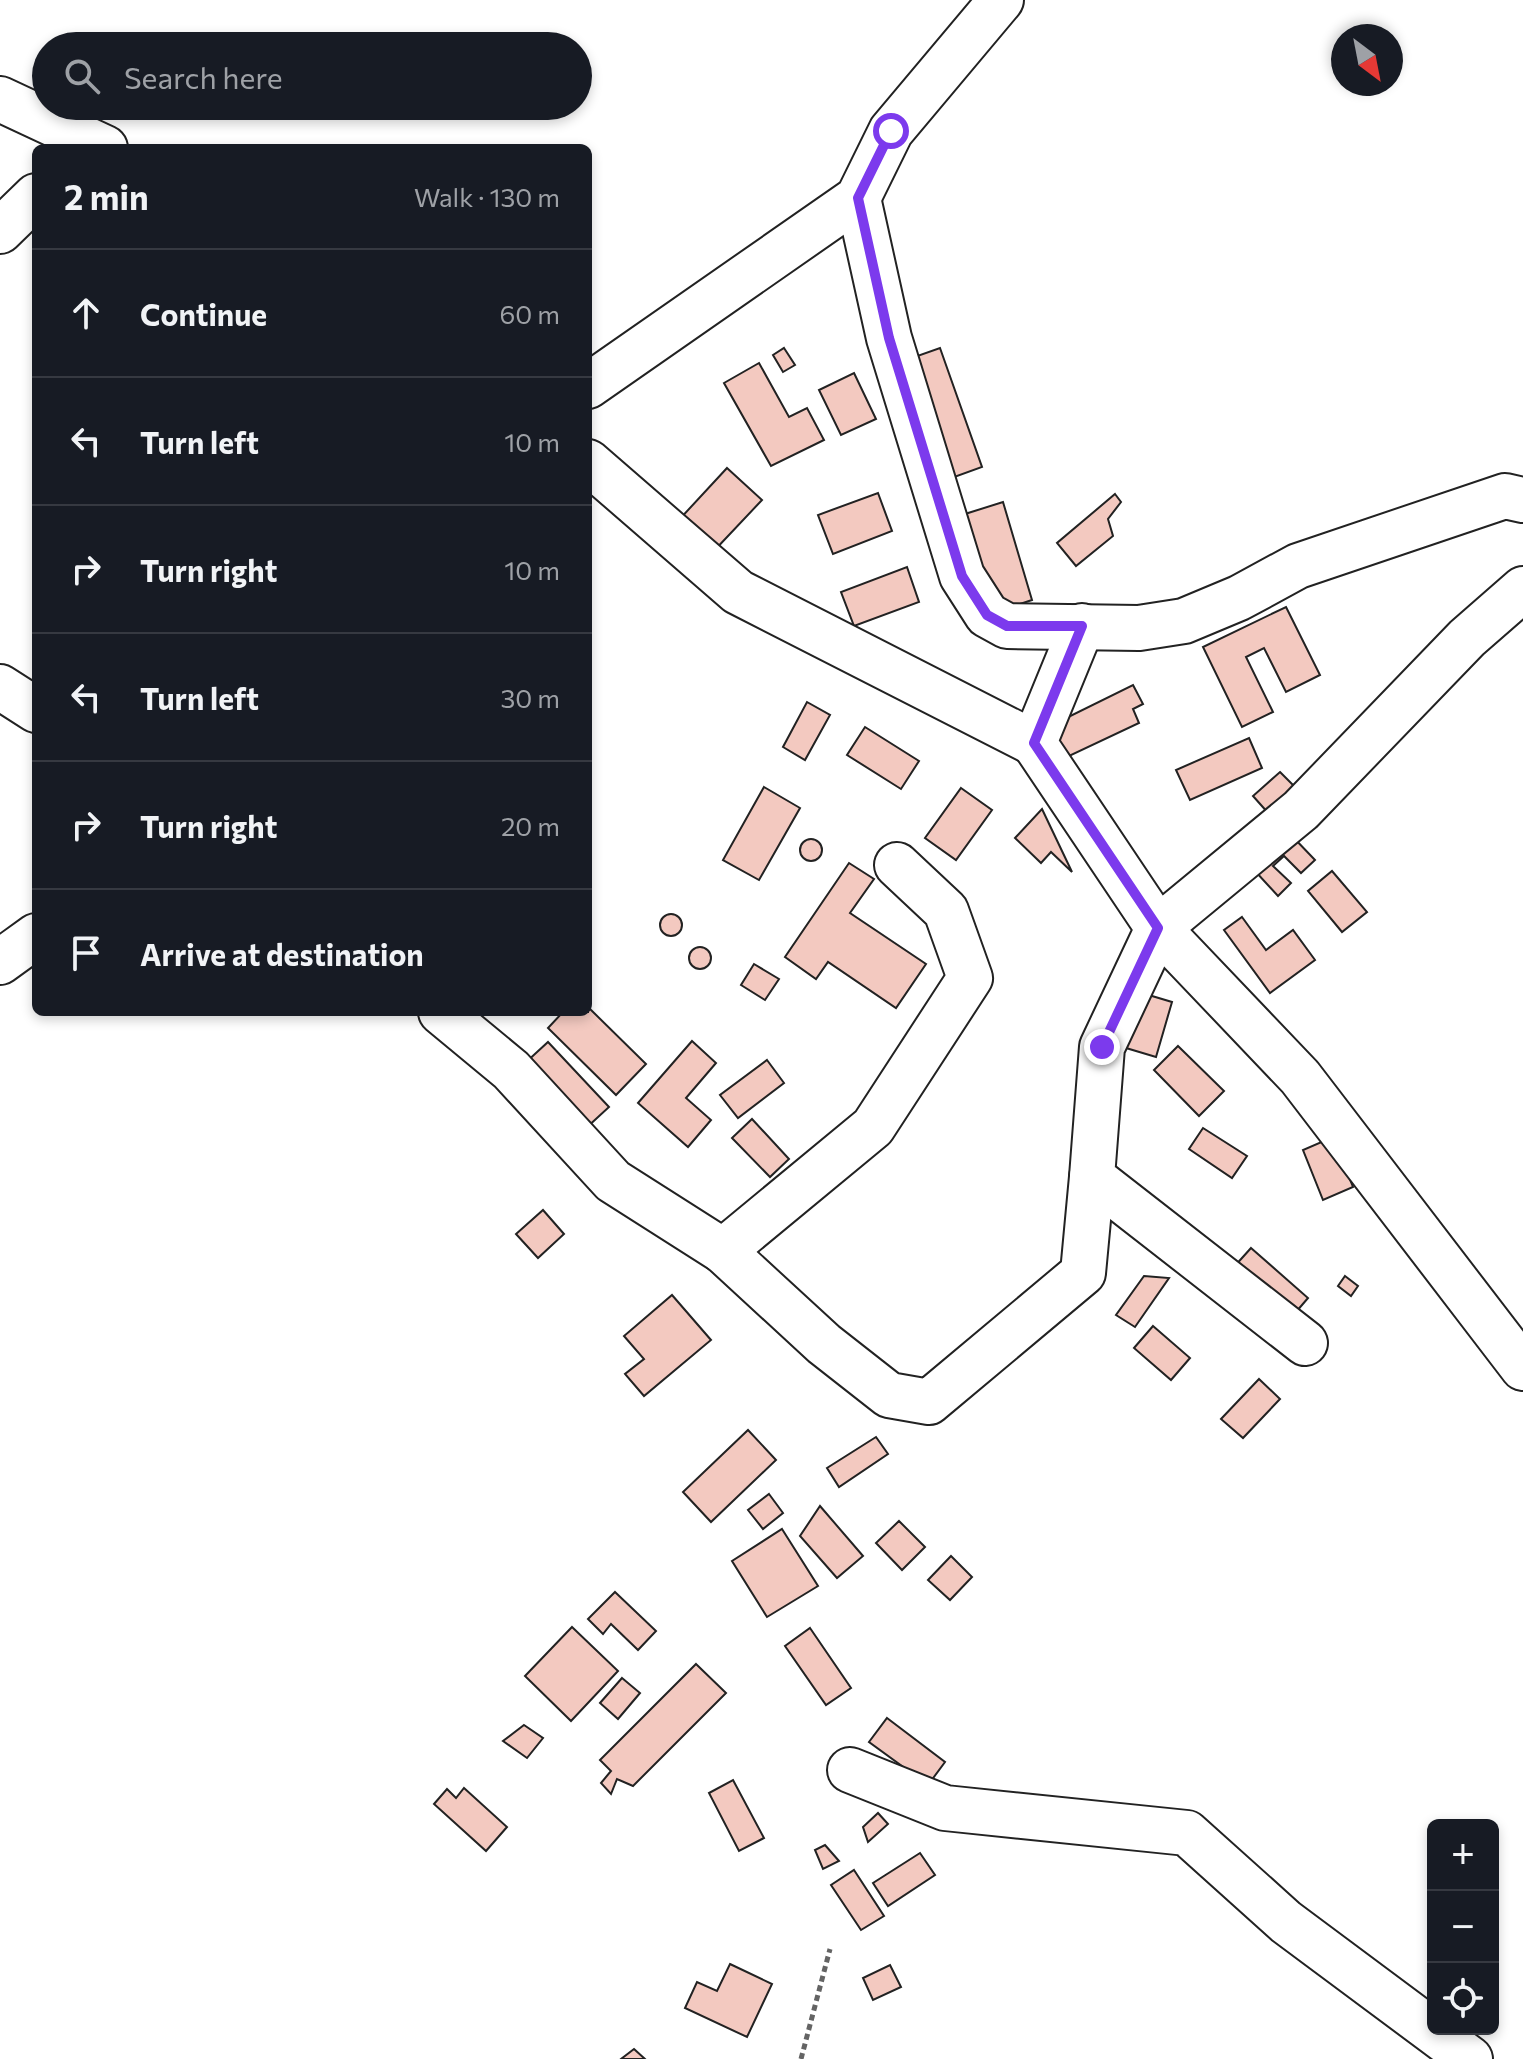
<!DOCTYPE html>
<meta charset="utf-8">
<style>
:root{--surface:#171b24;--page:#242831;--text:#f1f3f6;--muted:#9ea1a6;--line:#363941}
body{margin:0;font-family:Commissioner,sans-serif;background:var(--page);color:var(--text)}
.controls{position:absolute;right:24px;bottom:24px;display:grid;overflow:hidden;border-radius:12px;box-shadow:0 4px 12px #0003}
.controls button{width:72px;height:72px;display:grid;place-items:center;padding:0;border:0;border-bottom:2px solid var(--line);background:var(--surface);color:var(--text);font:40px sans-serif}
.compass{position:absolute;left:1331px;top:24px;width:72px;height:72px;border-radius:50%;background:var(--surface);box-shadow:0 4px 12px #0003;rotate:148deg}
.stop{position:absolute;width:24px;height:24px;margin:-18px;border:6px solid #7c3aed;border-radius:50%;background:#fff}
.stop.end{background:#7c3aed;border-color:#fff;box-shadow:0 2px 8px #0008}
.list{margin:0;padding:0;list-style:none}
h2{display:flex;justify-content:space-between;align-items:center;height:104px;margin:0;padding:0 32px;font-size:34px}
h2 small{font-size:26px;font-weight:400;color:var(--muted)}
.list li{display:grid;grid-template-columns:52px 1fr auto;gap:24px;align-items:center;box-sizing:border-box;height:128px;padding:0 32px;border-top:2px solid var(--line)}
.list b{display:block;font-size:30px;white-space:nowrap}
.list em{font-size:26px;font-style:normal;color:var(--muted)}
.icon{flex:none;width:44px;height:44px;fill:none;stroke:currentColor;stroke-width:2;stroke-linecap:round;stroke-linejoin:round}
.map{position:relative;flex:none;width:1523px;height:2059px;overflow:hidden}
.search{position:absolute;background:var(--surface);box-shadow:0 4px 12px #0003;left:32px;top:32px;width:560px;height:88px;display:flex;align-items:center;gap:20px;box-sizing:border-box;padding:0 28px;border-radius:44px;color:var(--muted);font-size:30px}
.panel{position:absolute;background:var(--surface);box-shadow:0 4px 12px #0003;left:32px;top:144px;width:560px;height:872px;border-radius:12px}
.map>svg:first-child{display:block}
</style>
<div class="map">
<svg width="1523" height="2059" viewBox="0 0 1523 2059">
<rect width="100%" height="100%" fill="#fff"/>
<g fill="#f3c9c0" stroke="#222" stroke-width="2">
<polygon points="784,348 795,365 783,372 773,355"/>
<polygon points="940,348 982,467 946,480 903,361"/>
<polygon points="759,363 789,417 807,408 824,440 771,466 724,383"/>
<polygon points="854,373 876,419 841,435 819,390"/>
<polygon points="727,468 762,500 711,554 677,522"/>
<polygon points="878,493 892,531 833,554 818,515"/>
<polygon points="1115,494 1121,502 1108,519 1113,536 1076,566 1057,543"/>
<polygon points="1003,502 1032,600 995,612 965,514"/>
<polygon points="907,567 919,602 854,626 841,592"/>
<polygon points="1286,607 1320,675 1286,692 1264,648 1246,657 1273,712 1242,727 1203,647"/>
<polygon points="1133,685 1143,704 1133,709 1139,723 1067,757 1052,725"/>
<polygon points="807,702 830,715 805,760 783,747"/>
<polygon points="865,727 919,761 901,789 847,755"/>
<polygon points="1249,738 1262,768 1190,800 1176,770"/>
<polygon points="1280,772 1296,788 1269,814 1253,796"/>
<polygon points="764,787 800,808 759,880 723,860"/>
<polygon points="961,788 992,810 956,860 925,838"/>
<polygon points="1042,809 1072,872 1051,852 1041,863 1015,838"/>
<polygon points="1292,836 1315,860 1301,873 1284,856 1273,866 1291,883 1278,896 1255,871"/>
<circle cx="811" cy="850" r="11"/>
<polygon points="849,863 874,879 850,913 926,964 896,1008 828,962 816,979 785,957"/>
<polygon points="1332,871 1367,912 1342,932 1308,891"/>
<circle cx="671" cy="925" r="11"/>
<polygon points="1242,917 1266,950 1293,930 1315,960 1270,993 1224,930"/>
<circle cx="700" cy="958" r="11"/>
<polygon points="754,964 779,979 765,1000 741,985"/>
<polygon points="1142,993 1172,1002 1156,1057 1126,1048"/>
<polygon points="588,1007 646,1064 616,1095 548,1028 563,1012 588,1012"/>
<polygon points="692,1041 716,1063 686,1098 711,1120 688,1147 638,1103"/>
<polygon points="548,1042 609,1107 585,1129 524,1064"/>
<polygon points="1178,1046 1224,1091 1199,1116 1154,1070"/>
<polygon points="767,1060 784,1083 738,1118 720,1095"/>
<polygon points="752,1119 789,1159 770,1177 732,1138"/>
<polygon points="1203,1128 1247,1156 1232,1178 1189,1149"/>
<polygon points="1333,1137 1353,1187 1323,1200 1303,1150"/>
<polygon points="543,1210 564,1234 538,1258 516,1234"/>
<polygon points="1251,1248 1308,1298 1290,1319 1233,1268"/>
<polygon points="1144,1276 1169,1278 1135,1327 1116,1315"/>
<polygon points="1345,1276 1358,1286 1351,1296 1338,1286"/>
<polygon points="672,1295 711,1340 644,1396 625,1374 644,1359 624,1336"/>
<polygon points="1153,1326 1190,1358 1171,1380 1134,1348"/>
<polygon points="1259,1379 1280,1399 1243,1438 1221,1419"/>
<polygon points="748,1430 776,1460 711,1522 683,1492"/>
<polygon points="876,1437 888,1454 839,1487 827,1468"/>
<polygon points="769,1494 783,1513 763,1529 748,1510"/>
<polygon points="820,1506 863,1556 837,1578 800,1536"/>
<polygon points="899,1521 925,1547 902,1570 876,1543"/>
<polygon points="782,1529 818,1586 767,1617 732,1561"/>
<polygon points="951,1556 972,1577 950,1600 928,1580"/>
<polygon points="615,1592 656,1631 638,1650 611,1624 603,1634 588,1619"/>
<polygon points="572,1627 618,1671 571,1721 525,1676"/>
<polygon points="810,1628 851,1688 826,1705 785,1646"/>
<polygon points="696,1664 726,1693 633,1786 617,1779 611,1794 601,1783 611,1771 600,1760"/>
<polygon points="622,1678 640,1693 618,1719 600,1703"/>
<polygon points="887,1718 945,1762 928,1785 869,1742"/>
<polygon points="524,1725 543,1738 527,1758 503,1741"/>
<polygon points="733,1780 764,1838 739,1851 709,1793"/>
<polygon points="464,1788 507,1827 486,1851 434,1804 447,1789 456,1798"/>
<polygon points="878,1813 888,1824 868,1842 863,1827"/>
<polygon points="825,1845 839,1861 823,1869 815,1850"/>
<polygon points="920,1853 935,1875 888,1906 873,1883"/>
<polygon points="854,1870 884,1916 861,1930 831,1885"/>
<polygon points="730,1964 772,1984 747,2037 685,2008 697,1982 717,1991"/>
<polygon points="890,1965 901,1987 873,2000 863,1978"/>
<polygon points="634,2049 645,2059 621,2059"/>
</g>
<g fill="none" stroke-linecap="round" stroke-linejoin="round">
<g stroke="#222" stroke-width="48">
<g id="street">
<polyline points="0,99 105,148"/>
<polyline points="858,198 889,338 962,576 987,615 1007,626 1139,628 1184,621 1239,598 1298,566 1505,496 1523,500"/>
<polyline points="0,231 36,196"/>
<polyline points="588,386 858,198 891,131 1001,0"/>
<polyline points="588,462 738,592 1034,743"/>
<polyline points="1523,589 1467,638 1301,810 1158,928 1300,1077 1523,1368"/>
<polyline points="1082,626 1034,743 1158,928 1102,1047 1092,1177 1305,1343"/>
<polyline points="0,687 36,710"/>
<polyline points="0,962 36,936"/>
<polyline points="441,1012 511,1070 613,1181 723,1251 873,1127 970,978 946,911 897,865"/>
<polyline points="723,1251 824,1344 889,1395 929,1402 1083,1273 1092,1177"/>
<polyline points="850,1770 945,1808 1187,1833 1286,1922 1470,2059"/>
</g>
</g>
<polyline stroke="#646464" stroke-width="5" stroke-dasharray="6 4" stroke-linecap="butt" points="801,2059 830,1949"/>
<use href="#street" stroke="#fff" stroke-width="44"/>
</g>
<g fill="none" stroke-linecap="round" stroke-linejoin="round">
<polyline stroke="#7c3aed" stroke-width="10" points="891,131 858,198 889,338 962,576 987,615 1007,626 1082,626 1034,743 1158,928 1102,1047"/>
</g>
</svg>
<div class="controls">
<button>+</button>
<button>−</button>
<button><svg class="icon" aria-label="locate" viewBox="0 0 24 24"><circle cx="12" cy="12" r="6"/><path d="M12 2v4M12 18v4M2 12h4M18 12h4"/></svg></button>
</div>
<svg class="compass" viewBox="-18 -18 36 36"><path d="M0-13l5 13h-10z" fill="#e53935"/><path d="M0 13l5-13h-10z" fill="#9ea1a6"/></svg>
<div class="stop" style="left:891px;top:131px"></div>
<div class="stop end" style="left:1102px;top:1047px"></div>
<div class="search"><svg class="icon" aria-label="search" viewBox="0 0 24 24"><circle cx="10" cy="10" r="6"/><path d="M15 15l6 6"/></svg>Search here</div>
<section class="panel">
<h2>2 min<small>Walk · 130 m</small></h2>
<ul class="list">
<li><svg class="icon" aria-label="ahead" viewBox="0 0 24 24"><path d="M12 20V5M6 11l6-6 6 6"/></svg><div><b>Continue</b></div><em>60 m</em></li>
<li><svg class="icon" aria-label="left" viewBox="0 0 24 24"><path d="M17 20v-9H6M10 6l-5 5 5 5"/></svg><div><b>Turn left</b></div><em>10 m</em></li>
<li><svg class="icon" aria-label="right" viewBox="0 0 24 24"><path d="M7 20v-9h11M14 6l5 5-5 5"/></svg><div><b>Turn right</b></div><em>10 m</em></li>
<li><svg class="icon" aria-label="left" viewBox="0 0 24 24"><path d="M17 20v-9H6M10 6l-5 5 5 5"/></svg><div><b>Turn left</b></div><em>30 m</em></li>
<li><svg class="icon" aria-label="right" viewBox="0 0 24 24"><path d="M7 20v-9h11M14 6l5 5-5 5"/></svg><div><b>Turn right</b></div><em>20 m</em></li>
<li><svg class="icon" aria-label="arrive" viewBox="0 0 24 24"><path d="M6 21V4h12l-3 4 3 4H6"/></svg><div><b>Arrive at destination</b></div></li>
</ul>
</section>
</div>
